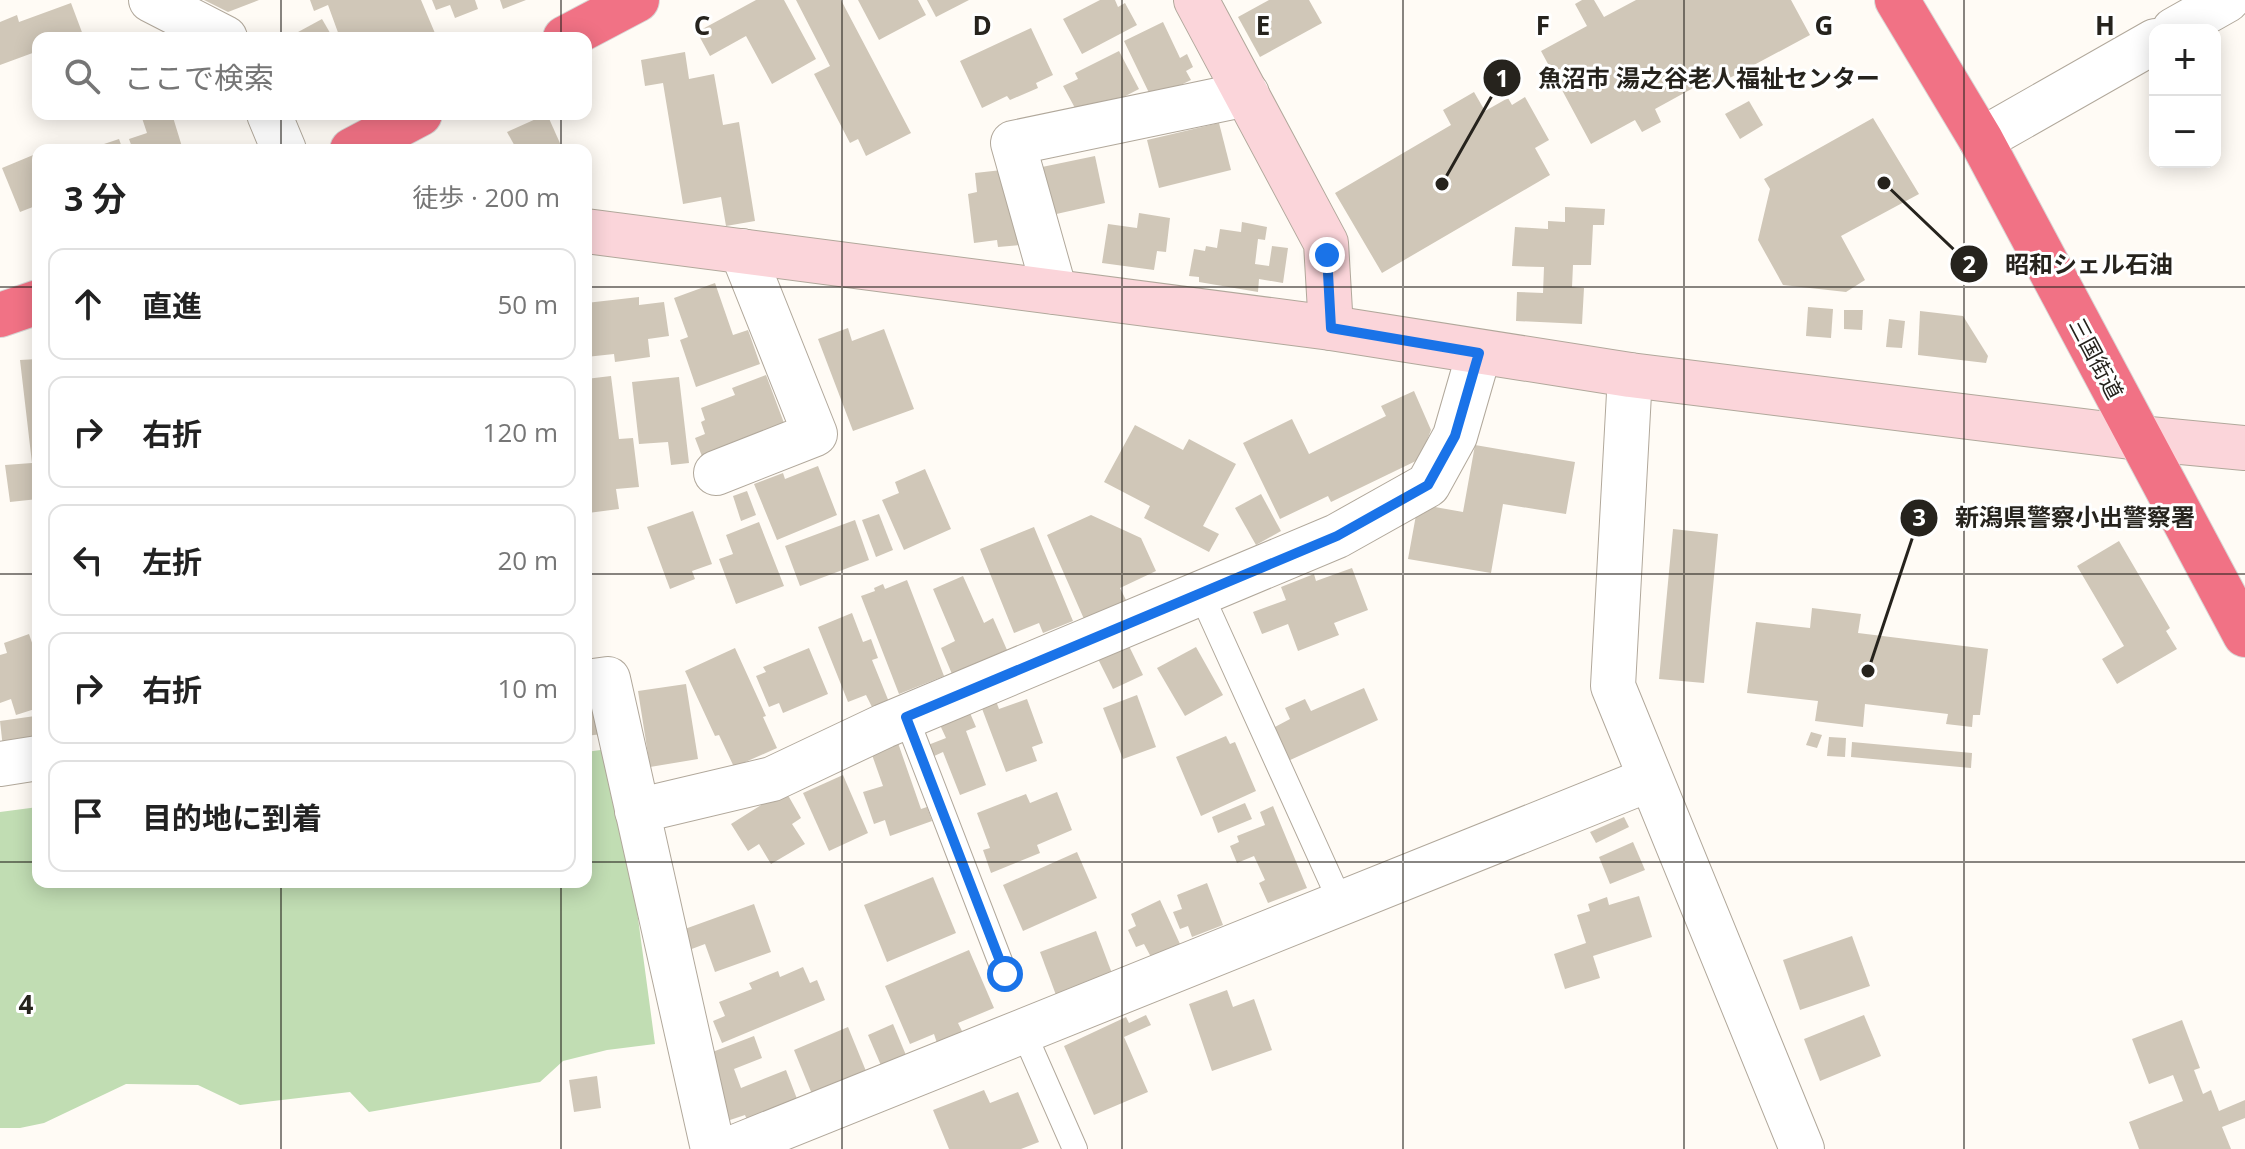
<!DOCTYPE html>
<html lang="ja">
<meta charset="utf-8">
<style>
:root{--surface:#fff;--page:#f6f6f6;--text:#222;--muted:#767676;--line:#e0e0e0}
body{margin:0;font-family:"Open Sans","Noto Sans JP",sans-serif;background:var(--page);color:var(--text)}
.controls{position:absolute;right:24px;top:24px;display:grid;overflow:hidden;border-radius:16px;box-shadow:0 4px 20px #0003}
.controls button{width:72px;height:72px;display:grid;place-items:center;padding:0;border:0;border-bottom:2px solid var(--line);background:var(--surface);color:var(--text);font:40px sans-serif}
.stop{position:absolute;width:24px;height:24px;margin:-18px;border:6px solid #1a73e8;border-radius:50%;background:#fff}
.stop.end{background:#1a73e8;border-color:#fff;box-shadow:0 2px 8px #0008}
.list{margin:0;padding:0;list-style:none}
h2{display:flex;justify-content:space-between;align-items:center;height:104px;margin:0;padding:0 32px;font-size:34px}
h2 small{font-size:26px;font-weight:400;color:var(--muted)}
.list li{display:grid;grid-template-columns:52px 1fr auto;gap:24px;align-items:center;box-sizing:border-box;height:112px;margin:0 16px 16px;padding:0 16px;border:2px solid var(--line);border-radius:16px}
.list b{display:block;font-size:30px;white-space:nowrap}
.list em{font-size:26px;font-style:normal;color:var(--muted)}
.icon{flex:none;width:44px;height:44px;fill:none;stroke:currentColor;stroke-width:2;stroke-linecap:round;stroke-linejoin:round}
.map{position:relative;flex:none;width:2245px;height:1149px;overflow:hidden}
.search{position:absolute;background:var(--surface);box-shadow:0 4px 20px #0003;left:32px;top:32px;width:560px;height:88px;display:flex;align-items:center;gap:20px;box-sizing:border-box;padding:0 28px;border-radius:16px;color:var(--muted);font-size:30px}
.panel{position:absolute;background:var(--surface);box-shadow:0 4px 20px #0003;left:32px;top:144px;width:560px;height:744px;border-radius:16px}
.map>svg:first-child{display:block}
</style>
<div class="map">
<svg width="2245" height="1149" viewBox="0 0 2245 1149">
<rect width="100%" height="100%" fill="#fffbf5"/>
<polygon fill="#c1ddb3" points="615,748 655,1044 607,1050 563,1061 540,1082 369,1112 350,1092 240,1105 198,1085 126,1084 44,1123 20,1128 0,1128 0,812 38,807 38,882 586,882 586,752"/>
<g fill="#d0c7b8">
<polygon points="204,0 259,0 228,12"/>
<polygon points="310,0 421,0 437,38 340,38 328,5 314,11"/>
<polygon points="432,0 475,0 478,9 455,18 450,5 436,10"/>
<polygon points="500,0 526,0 503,9"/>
<polygon points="756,0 784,0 816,59 772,84 746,36 710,56 697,32"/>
<polygon points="796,0 841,0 911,133 866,156 858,139 850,143 814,74 830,66"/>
<polygon points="858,0 918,0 926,15 879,40"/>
<polygon points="927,0 969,0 936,17"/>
<polygon points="1100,0 1115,0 1118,7 1125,3 1137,25 1082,54 1063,19"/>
<polygon points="1269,0 1309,0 1322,23 1260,57 1238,17"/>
<polygon points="1582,0 1594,0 1604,17 1636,0 1791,0 1810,35 1711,88 1706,81 1655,109 1661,122 1642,132 1635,120 1591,144 1541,51 1587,26 1575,4"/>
<polygon points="71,3 83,35 75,38 38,38 38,51 0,65 0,22 17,15 19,22"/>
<polygon points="322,19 333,38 287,38"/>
<polygon points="1163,22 1180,58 1187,54 1193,67 1186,71 1191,80 1152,99 1124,41"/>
<polygon points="1031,28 1053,75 1036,83 1038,88 1010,100 1007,96 982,108 960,61"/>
<polygon points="1119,51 1139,89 1081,119 1063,86 1078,79 1075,73"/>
<polygon points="685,52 689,79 714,74 723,125 739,122 755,221 726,226 721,197 683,204 663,83 645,86 641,60"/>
<polygon points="1474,92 1485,111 1508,98 1512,105 1525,97 1549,140 1535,148 1550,175 1382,273 1335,193 1451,125 1443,110"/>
<polygon points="1749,101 1763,125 1740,139 1725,114"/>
<polygon points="156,114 172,114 183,150 133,150 129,139 147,133 142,118"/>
<polygon points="547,114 563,150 517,150 507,132"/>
<polygon points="1873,118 1919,194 1841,236 1865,280 1846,292 1783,285 1758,240 1770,189 1764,179"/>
<polygon points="1219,123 1231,170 1159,188 1147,140"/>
<polygon points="119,139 123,150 96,150 95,147"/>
<polygon points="38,153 38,205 20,212 2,168"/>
<polygon points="1095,156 1105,203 1052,215 1042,167"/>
<polygon points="1011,169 1020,245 998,247 997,240 974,243 968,194 977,192 975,173"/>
<polygon points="1565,207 1605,209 1604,225 1593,225 1591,265 1573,265 1572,287 1584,288 1582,324 1516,321 1517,292 1543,293 1544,267 1512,266 1515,227 1548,229 1548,221 1565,222"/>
<polygon points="1139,213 1170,218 1166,252 1157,251 1154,270 1102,263 1108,224 1137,228"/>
<polygon points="1242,222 1267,227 1265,240 1258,239 1255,264 1269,266 1272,246 1288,248 1283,283 1259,279 1258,292 1199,282 1199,277 1189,276 1194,249 1205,251 1206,246 1217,248 1220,229 1241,232"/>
<polygon points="715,283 733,335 748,330 760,364 696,387 680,340 688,337 674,298"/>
<polygon points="639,297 639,305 664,302 669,336 648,339 650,357 615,362 614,354 586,357 586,303"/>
<polygon points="1808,307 1833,309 1831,338 1806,336"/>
<polygon points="1844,310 1863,310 1862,330 1844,329"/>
<polygon points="1920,311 1963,316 1988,356 1986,363 1918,355"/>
<polygon points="1889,319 1905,321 1902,348 1886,347"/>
<polygon points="848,328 852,341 884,329 914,409 853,431 818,339"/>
<polygon points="38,359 38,499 10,502 5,465 32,463 20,360"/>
<polygon points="766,375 784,423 703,459 695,438 705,434 701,422 705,420 701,408 735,395 732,388"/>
<polygon points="611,376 619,439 633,438 639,487 616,489 619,509 588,513 586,496 586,379"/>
<polygon points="679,377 689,463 671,465 668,442 639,444 632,382"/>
<polygon points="1414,391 1431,430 1420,459 1331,502 1328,496 1280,519 1243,443 1292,419 1309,454 1386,416 1381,406"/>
<polygon points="1135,425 1183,450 1189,439 1236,464 1203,526 1219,534 1209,552 1144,518 1150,506 1104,482"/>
<polygon points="1475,445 1575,462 1566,514 1503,504 1491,573 1408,559 1418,504 1463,512"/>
<polygon points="818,466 837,515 777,540 754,484 783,473 785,479"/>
<polygon points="925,469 951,529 904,550 882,500 899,493 895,482"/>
<polygon points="747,491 756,515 741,521 733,496"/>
<polygon points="1261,494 1281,531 1256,545 1235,508"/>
<polygon points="693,511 712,564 692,571 695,579 670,589 647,527"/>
<polygon points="879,514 893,550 876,557 862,520"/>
<polygon points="1091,515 1141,538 1156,571 1120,588 1127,602 1084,619 1047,535"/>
<polygon points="855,520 869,560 800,586 785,546"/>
<polygon points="759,522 784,586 736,604 719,559 733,554 726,535"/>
<polygon points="1034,527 1073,621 1043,633 1039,623 1014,633 980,549"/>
<polygon points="1673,529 1718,534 1704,683 1659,679"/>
<polygon points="2119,541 2170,628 2166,631 2177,649 2117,684 2102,659 2124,646 2077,566"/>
<polygon points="1352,568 1368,610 1334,623 1339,635 1298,651 1288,624 1262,634 1253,612 1286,600 1281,587 1314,574 1316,581"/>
<polygon points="963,576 984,623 993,618 1007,650 952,674 941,648 955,641 933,589"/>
<polygon points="907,580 944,676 899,694 861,596 875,591 874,588 883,584 885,589"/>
<polygon points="1812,608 1861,614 1858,633 1988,649 1980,715 1973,715 1972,727 1946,724 1948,714 1865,704 1863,727 1815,721 1818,701 1747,693 1756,622 1810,628"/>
<polygon points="852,613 863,642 871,639 878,658 872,660 889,702 873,709 866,695 848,702 818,627"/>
<polygon points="29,634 38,660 38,708 16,715 11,699 0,703 0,655 7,653 4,643"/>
<polygon points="1128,644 1143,675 1113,689 1098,659"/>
<polygon points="1196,647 1223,695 1185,716 1157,668"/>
<polygon points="735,648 766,716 763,717 777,748 734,767 719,735 715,736 685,671"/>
<polygon points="809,648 828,694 783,713 779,703 769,707 756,676 766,672 763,667"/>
<polygon points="686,684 698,759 650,767 638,691"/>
<polygon points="1364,688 1378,720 1288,761 1273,728 1290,719 1285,708 1305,699 1311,711"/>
<polygon points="1137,695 1156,747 1123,759 1103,708"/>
<polygon points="604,698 610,733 586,736 586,701"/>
<polygon points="1027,699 1043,743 1032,747 1037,761 1006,772 981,706 996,701 999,709"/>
<polygon points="970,713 976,727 966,731 986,785 960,795 943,752 932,757 928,745 946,738 940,725"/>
<polygon points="35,716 38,743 3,748 0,721"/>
<polygon points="1811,732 1822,735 1817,748 1806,745"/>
<polygon points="1226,736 1230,744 1235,742 1256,791 1201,816 1176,757"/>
<polygon points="1829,737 1846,738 1845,757 1827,756"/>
<polygon points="1852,742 1972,753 1971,768 1851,757"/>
<polygon points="898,743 921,809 927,807 932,821 890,836 885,820 874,824 863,792 883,786 871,752"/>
<polygon points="843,775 868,833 829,851 803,793"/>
<polygon points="785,790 801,818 792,824 805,844 771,864 759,844 748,851 731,824"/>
<polygon points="1057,792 1072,830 1037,845 1040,853 991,873 983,850 990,848 977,813 1026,794 1030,803"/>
<polygon points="1245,803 1252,819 1218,833 1212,817"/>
<polygon points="1273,806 1307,888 1268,903 1259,883 1265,880 1254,856 1237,863 1230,846 1239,842 1237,836 1265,825 1260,812"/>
<polygon points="1624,817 1629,827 1596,843 1590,832"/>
<polygon points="1633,842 1645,870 1610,884 1599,857"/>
<polygon points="1077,852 1097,898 1023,931 1003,885"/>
<polygon points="933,877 956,933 887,962 864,905"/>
<polygon points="1207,883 1223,925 1192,937 1188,926 1180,929 1173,912 1182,909 1177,895"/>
<polygon points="1639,896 1652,937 1593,956 1600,978 1565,989 1554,954 1586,943 1577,915 1590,911 1588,904 1607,897 1609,905"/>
<polygon points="1160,900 1180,944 1151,957 1144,944 1136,947 1128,930 1136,926 1131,914"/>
<polygon points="754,904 771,952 715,972 705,944 689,950 682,930"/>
<polygon points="1096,931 1113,976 1056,995 1040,952"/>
<polygon points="1852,936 1870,986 1800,1010 1783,960"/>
<polygon points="969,950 994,1008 958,1023 964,1035 938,1046 934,1034 910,1044 885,986"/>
<polygon points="803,967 810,983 817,980 825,1000 722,1043 713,1021 725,1016 719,1002 752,989 749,983 778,971 780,977"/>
<polygon points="1227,990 1233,1007 1254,999 1272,1050 1212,1071 1189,1004"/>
<polygon points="1146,1015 1151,1025 1124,1037 1148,1092 1094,1115 1064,1046 1126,1017 1129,1023"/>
<polygon points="1864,1015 1881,1056 1820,1081 1804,1039"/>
<polygon points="2182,1020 2200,1068 2194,1070 2203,1094 2211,1090 2219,1111 2245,1100 2245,1118 2222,1127 2231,1149 2139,1149 2129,1122 2183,1101 2173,1075 2149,1084 2132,1039"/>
<polygon points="893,1024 908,1060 883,1070 868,1035"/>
<polygon points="848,1027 868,1076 814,1099 794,1050"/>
<polygon points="754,1036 762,1058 734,1069 741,1088 786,1070 799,1104 749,1125 745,1115 727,1121 702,1056"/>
<polygon points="597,1076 601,1108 574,1112 569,1080"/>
<polygon points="984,1090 990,1103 1018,1092 1039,1142 1021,1149 949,1149 933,1110"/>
</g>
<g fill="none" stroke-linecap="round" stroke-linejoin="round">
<g stroke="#b1a89b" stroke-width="26">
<g id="lane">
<polyline points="1201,594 1341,903"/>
<polyline points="906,717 1005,974"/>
<polyline points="1023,1031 1075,1149"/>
</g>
</g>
<g stroke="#b1a89b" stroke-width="46">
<g id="street">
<polyline points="151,0 225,38"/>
<polyline points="2174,30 2227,0"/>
<polyline points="269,114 284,150"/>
<polyline points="1981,140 2155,41"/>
<polyline points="1055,292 1013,143 1247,94"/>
<polyline points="1630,375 1613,686 1802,1149"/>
<polyline points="716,473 815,434 742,251"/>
<polyline points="586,682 608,679 713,1149"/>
<polyline points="0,764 38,758"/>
<polyline points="637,811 772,779 884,726 1337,536 1428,485 1455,436 1479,353"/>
<polyline points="730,1149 1650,779"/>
</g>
</g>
<g stroke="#b1a89b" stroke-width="46">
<g id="secondary">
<polyline points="1196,0 1326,243 1331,328"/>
<polyline points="586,231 1331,328 1630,375 2139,438 2245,448"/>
</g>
</g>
<g stroke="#d8d7d6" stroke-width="46">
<g id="highway">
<polyline points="1897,0 1981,140 2245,635"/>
<polyline points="565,38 637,0"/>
<polyline points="352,150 420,114"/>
<polyline points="0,315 38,302"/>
</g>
</g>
<use href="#lane" stroke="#fff" stroke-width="24"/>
<use href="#street" stroke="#fff" stroke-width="44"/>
<use href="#secondary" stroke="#fbd5da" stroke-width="44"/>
<use href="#highway" stroke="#f17285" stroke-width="44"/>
</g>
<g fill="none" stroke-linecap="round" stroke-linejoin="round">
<polyline stroke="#1a73e8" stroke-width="10" points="1005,974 906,717 1337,536 1428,485 1455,436 1479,353 1331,328 1327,255"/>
</g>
<path fill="none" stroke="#26231d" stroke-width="2" stroke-opacity="0.55" d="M281,0V38M561,0V38M842,0V1149M1122,0V1149M1403,0V1149M1684,0V1149M1964,0V1149M281,114V150M561,114V150M0,287H38M586,287H2245M0,574H38M586,574H2245M0,862H38M586,862H2245M281,882V1149M561,882V1149"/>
<g text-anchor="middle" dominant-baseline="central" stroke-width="6" stroke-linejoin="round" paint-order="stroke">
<g font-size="22" fill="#26231d" stroke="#fff">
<text transform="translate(2097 358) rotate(62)">三国街道</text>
</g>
</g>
<g font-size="26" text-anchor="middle" font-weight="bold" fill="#26231d" stroke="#fff" stroke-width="6" stroke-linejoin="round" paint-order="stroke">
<text x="702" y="35">C</text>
<text x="982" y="35">D</text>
<text x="1263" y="35">E</text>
<text x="1543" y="35">F</text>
<text x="1824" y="35">G</text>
<text x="2105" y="35">H</text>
<text x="26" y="1014">4</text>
</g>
<path fill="none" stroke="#26231d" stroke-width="3" d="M1442 184L1502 78M1884 183L1969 264M1868 671L1919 518"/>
<g fill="#26231d" stroke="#fff" stroke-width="3">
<circle cx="1442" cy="184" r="8"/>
<circle cx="1884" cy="183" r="8"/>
<circle cx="1868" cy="671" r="8"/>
<circle cx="1502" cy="78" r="20"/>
<circle cx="1969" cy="264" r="20"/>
<circle cx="1919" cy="518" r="20"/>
</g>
<g font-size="24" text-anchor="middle" font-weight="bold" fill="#fff">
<text x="1502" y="87">1</text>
<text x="1969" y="273">2</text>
<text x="1919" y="526">3</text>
</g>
<g font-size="24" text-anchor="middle" font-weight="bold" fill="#26231d" stroke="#fff" stroke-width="6" stroke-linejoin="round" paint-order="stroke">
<text x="1709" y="87">魚沼市 湯之谷老人福祉センター</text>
<text x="2089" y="273">昭和シェル石油</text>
<text x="2075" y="526">新潟県警察小出警察署</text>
</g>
</svg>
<div class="controls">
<button>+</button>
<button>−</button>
</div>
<div class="stop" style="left:1005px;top:974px"></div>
<div class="stop end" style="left:1327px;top:255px"></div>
<div class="search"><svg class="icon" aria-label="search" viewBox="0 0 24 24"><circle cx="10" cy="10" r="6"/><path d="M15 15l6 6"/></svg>ここで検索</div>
<section class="panel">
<h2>3 分<small>徒歩 · 200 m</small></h2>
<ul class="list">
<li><svg class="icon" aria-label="ahead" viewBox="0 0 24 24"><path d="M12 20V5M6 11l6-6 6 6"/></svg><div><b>直進</b></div><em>50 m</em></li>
<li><svg class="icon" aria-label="right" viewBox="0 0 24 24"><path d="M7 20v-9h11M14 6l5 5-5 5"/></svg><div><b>右折</b></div><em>120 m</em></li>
<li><svg class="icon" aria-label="left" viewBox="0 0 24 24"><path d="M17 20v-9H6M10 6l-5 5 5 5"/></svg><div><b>左折</b></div><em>20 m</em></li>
<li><svg class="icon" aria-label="right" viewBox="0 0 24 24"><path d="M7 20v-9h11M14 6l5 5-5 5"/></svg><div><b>右折</b></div><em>10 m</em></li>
<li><svg class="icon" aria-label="arrive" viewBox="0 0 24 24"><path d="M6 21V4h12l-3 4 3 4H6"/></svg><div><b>目的地に到着</b></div></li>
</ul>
</section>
</div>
